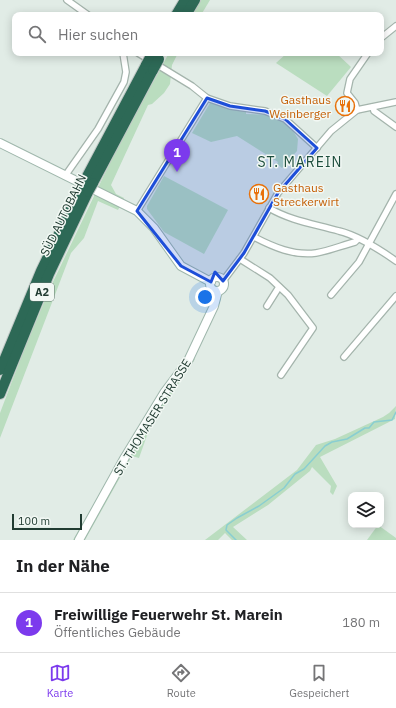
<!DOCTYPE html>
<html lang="de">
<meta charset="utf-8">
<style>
:root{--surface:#fff;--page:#f2f2f2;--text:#202124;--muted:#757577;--line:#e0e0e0;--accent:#7c3aed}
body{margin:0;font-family:"IBM Plex Sans",sans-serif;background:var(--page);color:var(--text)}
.controls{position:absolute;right:12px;bottom:12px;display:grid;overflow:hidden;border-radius:8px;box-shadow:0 2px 10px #0003}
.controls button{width:36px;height:36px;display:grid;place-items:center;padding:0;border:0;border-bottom:1px solid var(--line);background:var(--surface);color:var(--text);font:20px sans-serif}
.scale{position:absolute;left:12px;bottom:10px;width:70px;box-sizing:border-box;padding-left:4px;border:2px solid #213c32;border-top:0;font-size:11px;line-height:14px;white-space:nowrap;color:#213c32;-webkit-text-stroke:3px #f2f8f4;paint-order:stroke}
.you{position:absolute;left:205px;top:297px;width:14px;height:14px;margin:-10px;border:3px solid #fff;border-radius:50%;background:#1a73e8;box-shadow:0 0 0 6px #1a73e833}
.badge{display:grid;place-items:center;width:26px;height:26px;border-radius:50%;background:var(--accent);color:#fff;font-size:13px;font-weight:700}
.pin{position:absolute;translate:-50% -33px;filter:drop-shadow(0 1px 2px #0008)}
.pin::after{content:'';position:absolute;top:21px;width:14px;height:12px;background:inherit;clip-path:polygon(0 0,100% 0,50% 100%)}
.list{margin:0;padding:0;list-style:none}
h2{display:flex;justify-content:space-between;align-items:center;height:52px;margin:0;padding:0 16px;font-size:17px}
h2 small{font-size:13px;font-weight:400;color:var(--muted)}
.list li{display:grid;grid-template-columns:26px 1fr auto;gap:12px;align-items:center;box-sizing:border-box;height:60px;padding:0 16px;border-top:1px solid var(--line)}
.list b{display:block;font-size:15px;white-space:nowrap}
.list p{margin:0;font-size:13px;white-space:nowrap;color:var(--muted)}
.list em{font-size:13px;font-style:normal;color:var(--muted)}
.icon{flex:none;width:22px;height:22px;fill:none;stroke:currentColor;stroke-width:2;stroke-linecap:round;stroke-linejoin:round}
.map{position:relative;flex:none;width:396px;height:540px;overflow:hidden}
.search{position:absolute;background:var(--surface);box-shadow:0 2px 10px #0003;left:12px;right:12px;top:12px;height:44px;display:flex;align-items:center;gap:10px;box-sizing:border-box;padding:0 14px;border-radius:8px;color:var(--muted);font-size:15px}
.sheet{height:112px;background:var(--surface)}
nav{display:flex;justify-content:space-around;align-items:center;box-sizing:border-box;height:56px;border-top:1px solid var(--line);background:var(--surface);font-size:11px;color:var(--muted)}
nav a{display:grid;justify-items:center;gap:2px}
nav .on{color:var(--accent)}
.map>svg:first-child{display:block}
</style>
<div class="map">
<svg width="396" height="540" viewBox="0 0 396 540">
<rect width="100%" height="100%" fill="#e1ece6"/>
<g fill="#baddbf">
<polygon points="201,0 210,0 201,15 192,15"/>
<polygon points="169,53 178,53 172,65 170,84 164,93 152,104 148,105 111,185 116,194 124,198 118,210 98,201 84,238 71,253 0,438 0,413 25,347 51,286 118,146"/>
<polygon points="287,53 336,53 351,67 327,96 276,63"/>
<polygon points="210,103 246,112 246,114 273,115 290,126 298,139 297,151 282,168 277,164 278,162 237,136 211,142 192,133"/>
<polygon points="164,176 228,210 204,254 164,232 147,209 147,206"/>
<polygon points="188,352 195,359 150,427 139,458 132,456 85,540 73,540 126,448"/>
<polygon points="396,406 395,419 320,457 337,486 333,495 330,492 331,486 312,467 310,471 268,505 233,527 247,540 232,540 225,533 218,540 205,540 297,470 316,445 335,439 383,417 389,413"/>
<polygon points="378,525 396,538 396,540 367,540"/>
</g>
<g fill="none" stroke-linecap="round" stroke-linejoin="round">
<polyline stroke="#89ced1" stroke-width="1.5" points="236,540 226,530 227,525 237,518 259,506 284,488 295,474 304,469 325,446 332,442 347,439 365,428 369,428 374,422 392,420 396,412"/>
<g stroke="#a4b4ac" stroke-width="8">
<g id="minor">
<polyline points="67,0 88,15"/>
<polyline points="381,38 396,26"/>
<polyline points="138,53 192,86 207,98 230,106 265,111 285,119 317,148"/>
<polyline points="373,107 374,111 396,127"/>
<polyline points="357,110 355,103 347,93 350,79 368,53"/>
<polyline points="65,176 98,129 124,82 126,72 123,53"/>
<path d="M269,208C291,221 315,224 339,231C359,236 379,249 396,261"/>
<polyline points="137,211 207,98"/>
<path d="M254,237C273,247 294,256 316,253C329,251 343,245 355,242L358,239"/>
<polyline points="240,259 270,278 288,295 313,328 281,375"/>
<polyline points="223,281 244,253 278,193 331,131 357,110 396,102"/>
<polyline points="331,295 359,262 396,194"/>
<polyline points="267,306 279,287"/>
<polyline points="344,357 396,296"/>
</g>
</g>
<g stroke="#9fb7ac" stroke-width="10">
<g id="secondary">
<polyline points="0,143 137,211 154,228 181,266 211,282"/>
<circle cx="217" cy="284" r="7"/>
<polyline points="79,540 125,457 164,393 188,361 214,306 218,291"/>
</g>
</g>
<g stroke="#c1c8c6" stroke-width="12">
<g id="motorway">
<polyline points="176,15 185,0"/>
<polyline points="186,15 195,0"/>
<polyline points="85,180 146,65"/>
<polyline points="93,183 153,70"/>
<polyline points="0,370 41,271 81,188"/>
<polyline points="0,394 49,274 88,192"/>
</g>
</g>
<use href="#minor" stroke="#fff" stroke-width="5.5"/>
<use href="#secondary" stroke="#fff" stroke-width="8"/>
<use href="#motorway" stroke="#2d6956" stroke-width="10"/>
<g stroke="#c1c8c6" stroke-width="12" stroke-linecap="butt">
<g id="motorway-bridge">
<polyline points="146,65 152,54"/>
<polyline points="153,70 159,59"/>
<polyline points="81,188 85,180"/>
<polyline points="88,192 93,183"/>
</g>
</g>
<use href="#motorway-bridge" stroke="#2d6956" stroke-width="10"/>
</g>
<path fill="#1d4ed8" fill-opacity="0.2" stroke="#1d4ed8" stroke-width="3" stroke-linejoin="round" d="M207,98L230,106L265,111L285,119L317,148L278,193L244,253L223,281L215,272L211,282L181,266L137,211Z"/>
<defs>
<g id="restaurant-ring" transform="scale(1)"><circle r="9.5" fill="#f2f8f4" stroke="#e8710a" stroke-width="1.5"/><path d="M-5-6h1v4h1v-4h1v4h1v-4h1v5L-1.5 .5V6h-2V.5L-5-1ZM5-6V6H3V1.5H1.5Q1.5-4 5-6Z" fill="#e8710a"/></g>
</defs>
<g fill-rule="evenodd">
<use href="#restaurant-ring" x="345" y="106"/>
<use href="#restaurant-ring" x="259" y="194"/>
</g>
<g text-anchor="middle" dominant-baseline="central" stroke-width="3" stroke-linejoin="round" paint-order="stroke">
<rect fill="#f2f8f4" stroke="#60746c" stroke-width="1" x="30" y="283" width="24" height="18" rx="3"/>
<g font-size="11" font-weight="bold" fill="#213c32">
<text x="42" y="292">A2</text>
</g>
<g font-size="12" fill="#c56008" stroke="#f2f8f4" text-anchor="end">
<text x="331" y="99">Gasthaus<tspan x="331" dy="14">Weinberger</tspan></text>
<text x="273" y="187" text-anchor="start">Gasthaus<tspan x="273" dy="14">Streckerwirt</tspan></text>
</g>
<g font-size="12" fill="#213c32" stroke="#f2f8f4">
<text transform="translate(63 215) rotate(-64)">SÜD AUTOBAHN</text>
<text transform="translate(152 417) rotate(-58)">ST. THOMASER STRASSE</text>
</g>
<g font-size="14" letter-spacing="1" fill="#1d4e3d" stroke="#f2f8f4">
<text x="300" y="162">ST. MAREIN</text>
</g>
</g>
</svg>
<div class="controls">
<button><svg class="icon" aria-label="layers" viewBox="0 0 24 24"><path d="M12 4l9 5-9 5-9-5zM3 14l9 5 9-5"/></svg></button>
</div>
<div class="scale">100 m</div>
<div class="you"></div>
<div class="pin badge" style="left:177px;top:172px">1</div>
<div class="search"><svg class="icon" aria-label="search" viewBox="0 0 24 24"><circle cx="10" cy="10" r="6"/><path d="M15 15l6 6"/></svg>Hier suchen</div>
</div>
<section class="sheet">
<h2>In der Nähe<small></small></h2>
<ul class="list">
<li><span class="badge">1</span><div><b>Freiwillige Feuerwehr St. Marein</b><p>Öffentliches Gebäude</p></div><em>180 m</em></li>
</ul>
</section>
<nav>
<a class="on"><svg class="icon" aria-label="map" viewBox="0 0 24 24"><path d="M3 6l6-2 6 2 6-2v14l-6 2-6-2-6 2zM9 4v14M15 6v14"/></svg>Karte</a>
<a><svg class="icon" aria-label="directions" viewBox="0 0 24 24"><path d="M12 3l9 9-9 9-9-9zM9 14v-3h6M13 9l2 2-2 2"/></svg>Route</a>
<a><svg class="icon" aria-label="saved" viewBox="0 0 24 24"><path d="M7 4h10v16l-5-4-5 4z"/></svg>Gespeichert</a>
</nav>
